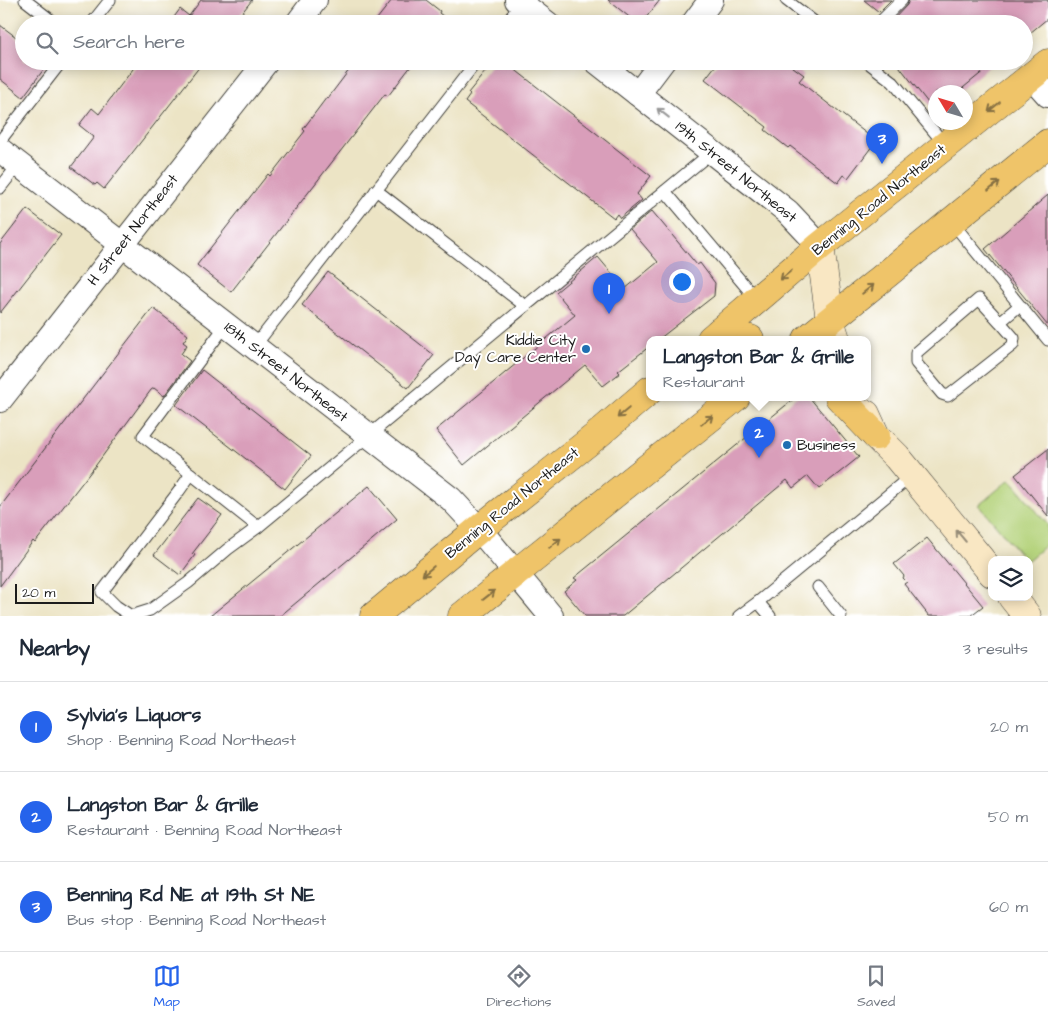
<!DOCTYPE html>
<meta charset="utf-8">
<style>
:root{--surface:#fff;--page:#f6f6f7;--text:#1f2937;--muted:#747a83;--line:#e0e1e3;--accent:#2563eb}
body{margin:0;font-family:"Architects Daughter",sans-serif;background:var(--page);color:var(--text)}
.controls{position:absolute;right:15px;bottom:15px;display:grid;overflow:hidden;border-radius:10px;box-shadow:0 2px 12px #0003}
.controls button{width:45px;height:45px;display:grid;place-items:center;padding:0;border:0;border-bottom:1px solid var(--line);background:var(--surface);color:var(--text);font:25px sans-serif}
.compass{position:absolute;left:928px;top:85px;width:45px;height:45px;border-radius:50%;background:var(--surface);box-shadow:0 2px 12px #0003;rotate:308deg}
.scale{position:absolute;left:15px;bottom:12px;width:79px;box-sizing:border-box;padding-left:5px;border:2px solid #1c1c1c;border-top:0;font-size:14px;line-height:18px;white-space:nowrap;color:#1c1c1c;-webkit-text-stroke:4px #fff;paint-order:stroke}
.you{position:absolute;left:681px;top:281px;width:18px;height:18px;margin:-12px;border:4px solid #fff;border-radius:50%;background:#1a73e8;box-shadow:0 0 0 8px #1a73e833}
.badge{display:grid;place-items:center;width:32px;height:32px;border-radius:50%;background:var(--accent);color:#fff;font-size:16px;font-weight:700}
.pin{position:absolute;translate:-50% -41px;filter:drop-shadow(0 1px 2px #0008)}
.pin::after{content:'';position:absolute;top:26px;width:18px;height:15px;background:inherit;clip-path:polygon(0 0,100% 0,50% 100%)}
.popup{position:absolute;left:646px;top:336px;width:225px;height:65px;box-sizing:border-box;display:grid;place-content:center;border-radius:10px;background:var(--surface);filter:drop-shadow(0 1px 4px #0005);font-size:16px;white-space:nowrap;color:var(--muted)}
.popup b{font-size:19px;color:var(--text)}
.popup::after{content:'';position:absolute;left:50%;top:100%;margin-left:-10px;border:10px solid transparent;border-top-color:var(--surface)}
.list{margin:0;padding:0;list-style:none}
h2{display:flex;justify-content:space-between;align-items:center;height:65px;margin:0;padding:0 20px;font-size:21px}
h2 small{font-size:16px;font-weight:400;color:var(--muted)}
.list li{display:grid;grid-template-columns:32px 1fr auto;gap:15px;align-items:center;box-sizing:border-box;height:90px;padding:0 20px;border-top:1px solid var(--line)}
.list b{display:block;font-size:19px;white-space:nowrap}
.list p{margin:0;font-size:16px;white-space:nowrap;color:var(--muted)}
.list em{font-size:16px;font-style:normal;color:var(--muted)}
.icon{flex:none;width:28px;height:28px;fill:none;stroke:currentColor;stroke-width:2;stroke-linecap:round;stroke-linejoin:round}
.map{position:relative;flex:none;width:1048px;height:616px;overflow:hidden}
.search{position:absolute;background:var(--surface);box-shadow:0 2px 12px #0003;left:15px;right:15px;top:15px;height:55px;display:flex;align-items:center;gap:12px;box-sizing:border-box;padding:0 18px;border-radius:28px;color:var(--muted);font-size:19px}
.sheet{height:335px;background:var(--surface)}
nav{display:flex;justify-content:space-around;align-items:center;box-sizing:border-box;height:70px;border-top:1px solid var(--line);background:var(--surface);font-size:14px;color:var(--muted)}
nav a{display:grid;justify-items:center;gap:2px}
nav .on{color:var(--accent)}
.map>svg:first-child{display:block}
</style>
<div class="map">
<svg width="1048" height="616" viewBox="0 0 1048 616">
<rect width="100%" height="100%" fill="#fff"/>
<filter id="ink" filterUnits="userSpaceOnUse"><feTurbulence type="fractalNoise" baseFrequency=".02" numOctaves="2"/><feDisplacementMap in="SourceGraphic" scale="10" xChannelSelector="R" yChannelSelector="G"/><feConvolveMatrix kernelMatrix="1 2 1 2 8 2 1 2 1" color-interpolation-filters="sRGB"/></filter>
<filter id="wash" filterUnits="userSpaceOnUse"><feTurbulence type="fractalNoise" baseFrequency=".0096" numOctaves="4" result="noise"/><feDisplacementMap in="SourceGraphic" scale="20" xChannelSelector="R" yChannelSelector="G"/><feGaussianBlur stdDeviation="1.12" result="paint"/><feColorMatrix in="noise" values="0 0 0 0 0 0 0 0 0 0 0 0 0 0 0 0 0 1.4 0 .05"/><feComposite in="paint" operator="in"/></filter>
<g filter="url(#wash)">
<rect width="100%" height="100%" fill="#ece4c5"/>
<polygon fill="#b3d279" stroke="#68774a" points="1010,479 1048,525 1048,543 1028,560 1025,560 979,505"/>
<g id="blocks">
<g fill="#d99eba">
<polygon points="201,0 252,0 233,24 169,24 180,9 189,16"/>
<polygon points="392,0 426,0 440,11 439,13 448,20 445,24 373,24"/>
<polygon points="608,0 660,0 641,24 638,24"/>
<polygon points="864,0 891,0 879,12"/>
<polygon points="909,0 1048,0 1048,18 1024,38 1024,24 894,24 891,22 907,5"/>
<polygon points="0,25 24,43 24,61 50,61 23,97 0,79"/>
<polygon points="139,61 204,61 104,189 97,183 95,185 71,167 94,137 79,125 92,108 99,114"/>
<polygon points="356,61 415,61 388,96 385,94 231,292 197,265 268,174 270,176 305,131 303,129 327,97 328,98"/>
<polygon points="494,61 504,61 651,176 637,194 642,200 620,218 617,214 614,218 465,102 470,95 468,93"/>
<polygon points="719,61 785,61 804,75 799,81 876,141 848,178 844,175 838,183 790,146 788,148 765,130 767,127 705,79"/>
<polygon points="905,61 996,61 958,92 936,92 936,113 899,66"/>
<polygon points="1048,195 1048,326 985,249"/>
<polygon points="27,209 61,235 0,313 0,244"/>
<polygon points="652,211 697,265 700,263 715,283 714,296 659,339 650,339 650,346 618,371 620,373 603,386 585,365 464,465 436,430 575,315 556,292 598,257 625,289 658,262 630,229"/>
<polygon points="328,272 434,355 408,388 302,305"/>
<polygon points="153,308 188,335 183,342 187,345 181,354 190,361 164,396 154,388 151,390 96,465 35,543 33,541 0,586 0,507"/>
<polygon points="202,370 311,456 285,489 176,405"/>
<polygon points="796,397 809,397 859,457 819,489 808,476 793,488 787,480 623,616 585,616 564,591 577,580 574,578"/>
<polygon points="1048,449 1048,516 1015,475"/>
<polygon points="369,486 397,519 366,545 280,616 210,616"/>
<polygon points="198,498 222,515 192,554 195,555 180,575 154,555"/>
<polygon points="927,538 983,606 970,616 929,616 904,584 907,582 903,578 904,576 894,564"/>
</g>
</g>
</g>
<g filter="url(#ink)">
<use href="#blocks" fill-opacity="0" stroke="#3b3a35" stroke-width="1"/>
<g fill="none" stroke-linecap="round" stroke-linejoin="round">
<g stroke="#3b3a35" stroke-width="13">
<g id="service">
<polyline points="25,0 56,24"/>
<polyline points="786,0 817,24"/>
<polyline points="91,24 110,0"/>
<polyline points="506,24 521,3"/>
<polyline points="878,24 902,0"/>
<polyline points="866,61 893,82 946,146"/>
<polyline points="0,141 62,61"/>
<polyline points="0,188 19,164"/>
<polyline points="376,190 525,306"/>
<polyline points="665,191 757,300"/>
<polyline points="951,221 1048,340"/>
<polyline points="1000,322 979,299 916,353 916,363 942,394 948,396 1013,345 1014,338 1000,322 1019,306"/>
<polyline points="226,325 143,436 258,527 712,152"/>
<polyline points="254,347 477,61"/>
<polyline points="191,474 179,491 102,592 116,606 131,616 150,610 188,583 228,549 258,527"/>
<polyline points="818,587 841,616"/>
<polyline points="758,602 911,476"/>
<polyline points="739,616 758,602 770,616"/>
</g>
</g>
<g stroke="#3b3a35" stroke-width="26">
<g id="minor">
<polyline points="517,0 548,24"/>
<polyline points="297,24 315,0"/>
<polyline points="693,24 711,0"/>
<polyline points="596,61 788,212 820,246"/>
<polyline points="1031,76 1048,95"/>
<polyline points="638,94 663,61"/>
<polyline points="0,150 451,499 479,529 551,616"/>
<polyline points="0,400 267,61"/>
</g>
</g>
<g stroke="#3b3a35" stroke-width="29">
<g id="secondary">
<polyline points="820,246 830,320 836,339"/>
<polyline points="866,414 876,436 897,457 992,573"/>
<polyline points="1012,597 1027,616"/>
</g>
</g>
<g stroke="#3b3a35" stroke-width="29">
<g id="primary">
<polyline points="719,332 750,339"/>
<polyline points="711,339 820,246 1048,63"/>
<polyline points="807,339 1048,143"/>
<polyline points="839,397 876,436"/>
<polyline points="374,616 479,529 596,436 650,390"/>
<polyline points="462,616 736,397"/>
</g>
</g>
<use href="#service" stroke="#fff" stroke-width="11"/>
<use href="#minor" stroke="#fff" stroke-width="24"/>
<use href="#secondary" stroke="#f9e7c3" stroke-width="28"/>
<use href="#primary" stroke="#efc469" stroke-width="28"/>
</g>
<defs><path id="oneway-shaft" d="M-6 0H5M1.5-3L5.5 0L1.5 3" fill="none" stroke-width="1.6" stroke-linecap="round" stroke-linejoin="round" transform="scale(1.25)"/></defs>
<g stroke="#867042">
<use href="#oneway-shaft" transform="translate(994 107) rotate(141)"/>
<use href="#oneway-shaft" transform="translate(994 186) rotate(-39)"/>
<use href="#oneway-shaft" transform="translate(786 275) rotate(140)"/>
<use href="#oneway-shaft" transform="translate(868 289) rotate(-39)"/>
<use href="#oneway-shaft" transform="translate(623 413) rotate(140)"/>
<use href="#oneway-shaft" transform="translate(707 420) rotate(-39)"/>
<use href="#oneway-shaft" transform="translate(555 543) rotate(-39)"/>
<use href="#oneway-shaft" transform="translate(428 571) rotate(140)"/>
<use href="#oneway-shaft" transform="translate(489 595) rotate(-38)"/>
</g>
<use stroke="#999" href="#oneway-shaft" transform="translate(663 113) rotate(-142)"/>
<use stroke="#968c78" href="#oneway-shaft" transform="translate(961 536) rotate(-130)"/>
</g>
<g fill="#1f6fb2" stroke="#fff" stroke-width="2">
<circle cx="586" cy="349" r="5"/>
<circle cx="787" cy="445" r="5"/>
</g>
<g text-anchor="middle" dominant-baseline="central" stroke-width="4" stroke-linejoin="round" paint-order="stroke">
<g font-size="15" fill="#1c1c1c" stroke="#fff">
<text transform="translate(736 172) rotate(39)">19th Street Northeast</text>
<text transform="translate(879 200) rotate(-39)">Benning Road Northeast</text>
<text transform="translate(133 230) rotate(-52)">H Street Northeast</text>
<text transform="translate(286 372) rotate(38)">18th Street Northeast</text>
<text transform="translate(512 503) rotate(-39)">Benning Road Northeast</text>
</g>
<g font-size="15" fill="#1c1c1c" stroke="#fff" text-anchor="end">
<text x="576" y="340">Kiddie City<tspan x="576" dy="17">Day Care Center</tspan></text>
<text x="797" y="445" text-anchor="start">Business</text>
</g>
</g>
</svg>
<div class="controls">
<button><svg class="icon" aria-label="layers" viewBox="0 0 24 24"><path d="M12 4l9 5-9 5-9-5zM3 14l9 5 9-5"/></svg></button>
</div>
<svg class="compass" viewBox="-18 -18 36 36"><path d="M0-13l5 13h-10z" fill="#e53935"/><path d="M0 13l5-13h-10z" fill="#747a83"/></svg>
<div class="scale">20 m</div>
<div class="you"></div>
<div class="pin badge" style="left:609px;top:314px">1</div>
<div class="pin badge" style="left:759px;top:458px">2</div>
<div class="popup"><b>Langston Bar &amp; Grille</b>Restaurant</div>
<div class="pin badge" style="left:882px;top:164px">3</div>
<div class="search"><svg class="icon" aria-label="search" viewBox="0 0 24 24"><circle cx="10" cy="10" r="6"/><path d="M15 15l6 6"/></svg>Search here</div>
</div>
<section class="sheet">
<h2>Nearby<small>3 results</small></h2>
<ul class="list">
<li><span class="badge">1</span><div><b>Sylvia's Liquors</b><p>Shop · Benning Road Northeast</p></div><em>20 m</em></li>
<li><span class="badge">2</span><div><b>Langston Bar &amp; Grille</b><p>Restaurant · Benning Road Northeast</p></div><em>50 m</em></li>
<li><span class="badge">3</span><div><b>Benning Rd NE at 19th St NE</b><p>Bus stop · Benning Road Northeast</p></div><em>60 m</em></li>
</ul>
</section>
<nav>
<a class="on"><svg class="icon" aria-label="map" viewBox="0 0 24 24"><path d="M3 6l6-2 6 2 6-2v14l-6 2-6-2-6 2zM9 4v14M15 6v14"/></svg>Map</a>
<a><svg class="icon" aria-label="directions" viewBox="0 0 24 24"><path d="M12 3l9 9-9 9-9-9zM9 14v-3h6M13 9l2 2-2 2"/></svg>Directions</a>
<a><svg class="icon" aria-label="saved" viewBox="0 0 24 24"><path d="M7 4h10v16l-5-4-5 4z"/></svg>Saved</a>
</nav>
